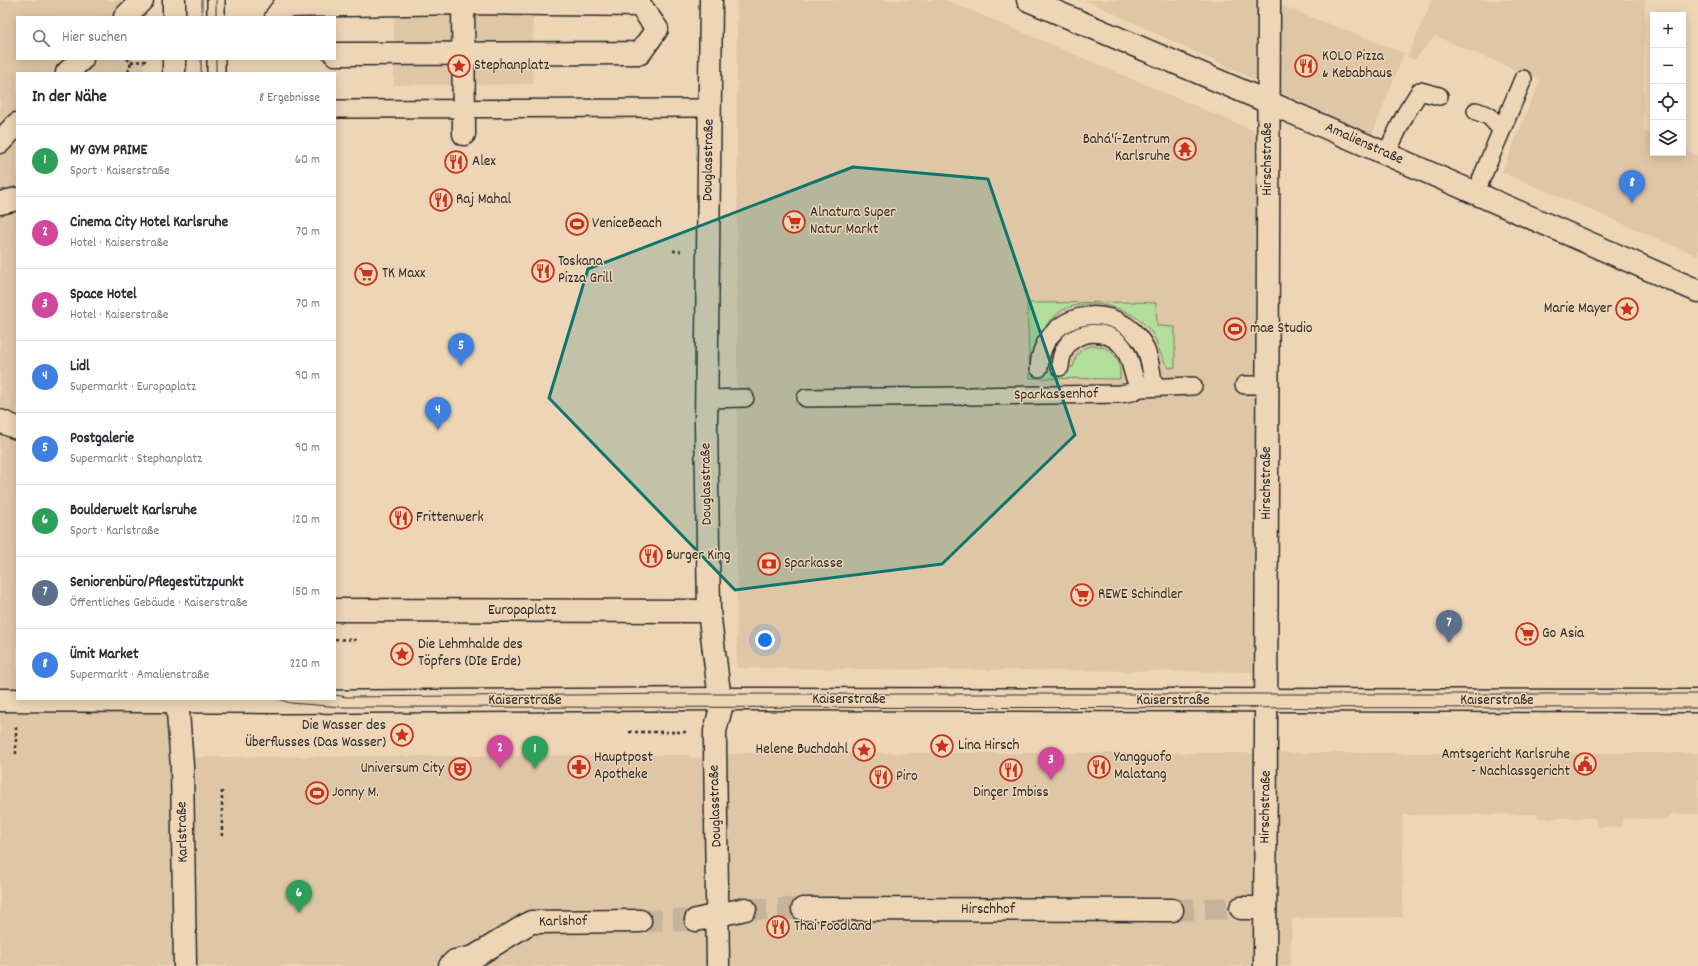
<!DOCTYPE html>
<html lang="de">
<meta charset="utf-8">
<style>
:root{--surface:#fff;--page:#f7f7f7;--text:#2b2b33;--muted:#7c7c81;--line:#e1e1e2;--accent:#d93025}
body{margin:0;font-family:Dekko,sans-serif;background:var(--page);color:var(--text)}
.controls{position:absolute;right:12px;top:12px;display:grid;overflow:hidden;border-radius:0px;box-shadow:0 2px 10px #0003}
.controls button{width:36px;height:36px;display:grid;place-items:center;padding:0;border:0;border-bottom:1px solid var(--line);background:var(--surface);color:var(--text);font:20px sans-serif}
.you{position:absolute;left:765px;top:640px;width:14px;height:14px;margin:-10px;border:3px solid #fff;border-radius:50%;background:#1a73e8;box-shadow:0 0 0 6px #1a73e833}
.badge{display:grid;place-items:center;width:26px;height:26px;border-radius:50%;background:var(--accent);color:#fff;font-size:13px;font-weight:700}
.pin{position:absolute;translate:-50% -33px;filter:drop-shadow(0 1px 2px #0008)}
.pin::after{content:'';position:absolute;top:21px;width:14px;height:12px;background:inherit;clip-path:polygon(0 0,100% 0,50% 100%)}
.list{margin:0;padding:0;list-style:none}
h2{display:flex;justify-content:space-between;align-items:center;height:52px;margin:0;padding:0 16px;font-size:17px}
h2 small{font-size:13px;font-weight:400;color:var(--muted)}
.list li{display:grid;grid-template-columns:26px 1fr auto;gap:12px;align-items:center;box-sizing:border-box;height:72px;padding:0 16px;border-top:1px solid var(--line)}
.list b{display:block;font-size:15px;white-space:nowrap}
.list p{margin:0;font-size:13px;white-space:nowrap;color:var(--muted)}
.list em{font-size:13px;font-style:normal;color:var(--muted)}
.icon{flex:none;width:22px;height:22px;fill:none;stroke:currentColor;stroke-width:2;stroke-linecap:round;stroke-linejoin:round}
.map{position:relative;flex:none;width:1698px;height:966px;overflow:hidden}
.search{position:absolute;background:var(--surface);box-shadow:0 2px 10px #0003;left:16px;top:16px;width:320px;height:44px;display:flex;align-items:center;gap:10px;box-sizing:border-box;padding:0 14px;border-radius:0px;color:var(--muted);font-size:15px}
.panel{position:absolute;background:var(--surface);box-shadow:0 2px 10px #0003;left:16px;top:72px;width:320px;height:628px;border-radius:0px}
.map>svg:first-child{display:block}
</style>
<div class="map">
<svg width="1698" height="966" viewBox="0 0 1698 966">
<rect width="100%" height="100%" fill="#eed5b6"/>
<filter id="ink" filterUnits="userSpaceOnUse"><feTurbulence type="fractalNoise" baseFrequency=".025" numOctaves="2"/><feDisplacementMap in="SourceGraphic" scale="8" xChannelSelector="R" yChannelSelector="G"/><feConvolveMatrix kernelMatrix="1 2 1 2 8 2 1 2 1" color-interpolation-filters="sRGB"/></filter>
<g filter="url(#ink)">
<g fill="#dfc6a6">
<polygon points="0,0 145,0 145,17 17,17 17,59 144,59 144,73 17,73 17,699 166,707 168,753 199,757 688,755 692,758 745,753 1698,753 1698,814 1672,814 1667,820 1622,818 1622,827 1596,827 1596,818 1538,818 1537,814 1403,815 1403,917 1292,918 1290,966 0,966"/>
<polygon points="394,0 533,0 533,84 394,85"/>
<polygon points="737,0 946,0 1257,132 1259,672 737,668"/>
<polygon points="1085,0 1267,0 1404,53 1372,135"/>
<polygon points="1432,0 1645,0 1643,131 1653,135 1653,153 1683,153 1683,149 1698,156 1698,256 1502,172 1540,80 1435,36 1414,60 1407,57"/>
</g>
<path fill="#b2dd9a" stroke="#6e8462" d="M1136,302L1156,303L1157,326L1175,327V367L1169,368C1159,356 1160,347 1153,335C1151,330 1145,325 1141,321C1123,305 1081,297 1060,312C1042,325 1032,347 1032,368L1073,367C1075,363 1075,358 1077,355C1087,340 1107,345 1116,357C1120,363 1120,372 1120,379L1030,378L1027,303Z"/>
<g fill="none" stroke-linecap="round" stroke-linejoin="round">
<g stroke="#c7b39a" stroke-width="22" stroke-dasharray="22 11" stroke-linecap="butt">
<polyline points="745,909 803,909"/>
<polyline points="1172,910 1241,908"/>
<polyline points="640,921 696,920"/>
</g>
<g stroke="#2b2b2b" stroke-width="20">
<g id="service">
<polyline points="216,17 216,0"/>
<polyline points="216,73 216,59"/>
<polyline points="335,109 710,108"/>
<polyline points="1476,111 1489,116 1501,129"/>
<polyline points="1386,154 1406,113 1420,91 1439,96"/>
<polyline points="1475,194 1523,79"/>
<path d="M1060,367C1061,354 1066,341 1080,336C1098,329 1119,336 1127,354C1133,366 1131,375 1140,388"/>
<path d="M1039,368C1041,315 1107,297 1139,338C1150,352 1151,370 1154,387"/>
<polyline points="1244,385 1268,385"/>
<polyline points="970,396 1120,394 1132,392 1140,388 1193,386"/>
<polyline points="806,398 960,396"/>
<polyline points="707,399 745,398"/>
</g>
</g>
<g stroke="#2b2b2b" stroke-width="25">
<g id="pedestrian">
<polyline points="463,0 464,134"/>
<polyline points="125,17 142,0"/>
<polyline points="276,17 284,6 463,3 640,5 657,29 640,53 335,54"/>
<polyline points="67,73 82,59"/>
<polyline points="0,142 17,124"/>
<polyline points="0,203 17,199"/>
<polyline points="0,421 17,428"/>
<polyline points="335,610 709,611"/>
<polyline points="0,700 287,702 720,699"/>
<polyline points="1241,908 1265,908"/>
<polyline points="803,909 1172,910"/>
<polyline points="696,920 745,909"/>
<polyline points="450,966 455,961 474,957 531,922 640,921"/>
</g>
</g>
<g stroke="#2b2b2b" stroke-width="25">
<g id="minor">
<polyline points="711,0 706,423 709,611 721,708 715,731 715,746 718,966"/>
<polyline points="720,699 1698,701"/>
<polyline points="1265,966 1269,0"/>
</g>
</g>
<g stroke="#2b2b2b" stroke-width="25">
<g id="tertiary">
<polyline points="174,17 174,0"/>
<polyline points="174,73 174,59"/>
<polyline points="177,699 182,766 185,966"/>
</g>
</g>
<g stroke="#2b2b2b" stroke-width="25">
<polyline id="secondary" points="1028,0 1268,102 1698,291"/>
</g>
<g stroke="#2b2b2b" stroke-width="2.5" stroke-dasharray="3 3" stroke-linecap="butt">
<polyline points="127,59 131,62 128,73"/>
<polyline points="131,62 147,61"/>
<polyline points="673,251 681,251"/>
<polyline points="335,639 355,640 355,636"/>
<polyline points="16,727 16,756"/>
<polyline points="629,732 689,732"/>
<polyline points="222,791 222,839"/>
</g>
<use href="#service" stroke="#eed5b6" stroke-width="17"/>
<use href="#pedestrian" stroke="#eed5b6" stroke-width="22"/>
<use href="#minor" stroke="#eed5b6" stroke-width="22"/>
<use href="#tertiary" stroke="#eed5b6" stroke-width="22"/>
<use href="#secondary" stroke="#eed5b6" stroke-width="22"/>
<g stroke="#2b2b2b" stroke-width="1">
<polyline points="202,17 202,0"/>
<polyline points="216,17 216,0"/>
<polyline points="201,73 201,59"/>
<polyline points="216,73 216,59"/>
<polyline points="335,695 347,697 683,694 1698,694"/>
<polyline points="279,699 290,703 342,707 1698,708"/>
</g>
</g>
</g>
<path fill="#0f766e" fill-opacity="0.2" stroke="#0f766e" stroke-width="3" stroke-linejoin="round" d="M853,167L988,179L1075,435L942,564L735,590L549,398L588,269Z"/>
<defs>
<g id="sight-ring" transform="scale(1.15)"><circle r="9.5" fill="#eed5b6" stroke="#c8321e" stroke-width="1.5"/><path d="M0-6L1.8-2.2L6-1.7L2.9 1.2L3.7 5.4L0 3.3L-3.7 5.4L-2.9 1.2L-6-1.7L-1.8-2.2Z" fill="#c8321e"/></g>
<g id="restaurant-ring" transform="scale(1.15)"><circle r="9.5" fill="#eed5b6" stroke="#c8321e" stroke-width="1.5"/><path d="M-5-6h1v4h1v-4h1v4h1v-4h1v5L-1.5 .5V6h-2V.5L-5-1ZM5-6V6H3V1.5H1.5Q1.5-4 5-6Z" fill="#c8321e"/></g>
<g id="temple-ring" transform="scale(1.15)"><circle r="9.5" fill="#eed5b6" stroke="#c8321e" stroke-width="1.5"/><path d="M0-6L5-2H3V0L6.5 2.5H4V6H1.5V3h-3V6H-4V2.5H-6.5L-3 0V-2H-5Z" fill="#c8321e"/></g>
<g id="supermarket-ring" transform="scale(1.15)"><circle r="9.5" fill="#eed5b6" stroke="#c8321e" stroke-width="1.5"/><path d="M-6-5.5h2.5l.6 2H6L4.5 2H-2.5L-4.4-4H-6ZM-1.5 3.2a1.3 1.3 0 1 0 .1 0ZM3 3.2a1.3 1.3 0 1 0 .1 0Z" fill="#c8321e"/></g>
<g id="stadium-ring" transform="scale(1.15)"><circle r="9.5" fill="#eed5b6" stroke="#c8321e" stroke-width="1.5"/><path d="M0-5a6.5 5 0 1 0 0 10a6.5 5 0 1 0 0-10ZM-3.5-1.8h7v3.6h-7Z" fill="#c8321e"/></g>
<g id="bank-ring" transform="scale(1.15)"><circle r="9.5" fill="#eed5b6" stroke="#c8321e" stroke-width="1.5"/><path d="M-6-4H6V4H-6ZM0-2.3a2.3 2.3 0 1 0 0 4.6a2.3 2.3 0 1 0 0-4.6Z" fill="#c8321e"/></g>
<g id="civic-ring" transform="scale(1.15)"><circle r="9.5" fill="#eed5b6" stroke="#c8321e" stroke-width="1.5"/><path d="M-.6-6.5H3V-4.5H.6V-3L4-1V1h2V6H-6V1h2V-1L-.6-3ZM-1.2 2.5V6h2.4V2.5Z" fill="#c8321e"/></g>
<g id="pharmacy-ring" transform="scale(1.15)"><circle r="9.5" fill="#eed5b6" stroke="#c8321e" stroke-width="1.5"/><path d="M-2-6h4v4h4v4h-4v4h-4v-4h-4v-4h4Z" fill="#c8321e"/></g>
<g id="theatre-ring" transform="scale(1.15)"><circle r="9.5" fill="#eed5b6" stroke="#c8321e" stroke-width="1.5"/><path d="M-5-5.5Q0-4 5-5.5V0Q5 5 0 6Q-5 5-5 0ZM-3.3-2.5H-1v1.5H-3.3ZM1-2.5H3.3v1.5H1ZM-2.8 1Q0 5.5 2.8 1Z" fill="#c8321e"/></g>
</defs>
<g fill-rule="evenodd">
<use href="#sight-ring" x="459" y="66"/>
<use href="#restaurant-ring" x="1306" y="66"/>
<use href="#temple-ring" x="1185" y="149"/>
<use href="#restaurant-ring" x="456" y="162"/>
<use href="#restaurant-ring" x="441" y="200"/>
<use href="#supermarket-ring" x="794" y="222"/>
<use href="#stadium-ring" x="577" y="224"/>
<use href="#restaurant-ring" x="543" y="271"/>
<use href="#supermarket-ring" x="366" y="274"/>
<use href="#sight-ring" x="1627" y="309"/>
<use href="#stadium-ring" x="1235" y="329"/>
<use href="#restaurant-ring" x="401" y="518"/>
<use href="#restaurant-ring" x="651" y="556"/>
<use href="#bank-ring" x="769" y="564"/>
<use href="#supermarket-ring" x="1082" y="595"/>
<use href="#supermarket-ring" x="1527" y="634"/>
<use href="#sight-ring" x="402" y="654"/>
<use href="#sight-ring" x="402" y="735"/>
<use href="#sight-ring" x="942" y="746"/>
<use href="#sight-ring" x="864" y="750"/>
<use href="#civic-ring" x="1585" y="764"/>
<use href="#pharmacy-ring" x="579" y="767"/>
<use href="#restaurant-ring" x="1099" y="767"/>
<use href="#theatre-ring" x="460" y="769"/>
<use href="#restaurant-ring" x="1011" y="770"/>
<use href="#restaurant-ring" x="881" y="777"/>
<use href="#stadium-ring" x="317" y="793"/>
<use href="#restaurant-ring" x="778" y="927"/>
</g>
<g text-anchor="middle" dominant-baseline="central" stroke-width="3" stroke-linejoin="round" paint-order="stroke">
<g font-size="15" fill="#2b2b2b" stroke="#eed5b6" text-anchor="start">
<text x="1322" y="57">KOLO Pizza<tspan x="1322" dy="17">&amp; Kebabhaus</tspan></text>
<text x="474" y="66">Stephanplatz</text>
<text x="1170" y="140" text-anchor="end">Bahá'í-Zentrum<tspan x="1170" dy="17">Karlsruhe</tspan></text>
<text x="472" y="162">Alex</text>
<text x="456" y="200">Raj Mahal</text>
<text x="810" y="213">Alnatura Super<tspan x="810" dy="17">Natur Markt</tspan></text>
<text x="592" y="224">VeniceBeach</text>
<text x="558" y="262">Toskana<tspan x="558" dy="17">Pizza Grill</tspan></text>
<text x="382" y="274">TK Maxx</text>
<text x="1612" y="309" text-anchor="end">Marie Mayer</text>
<text x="1250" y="329">mae Studio</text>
<text x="416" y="518">Frittenwerk</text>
<text x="666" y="556">Burger King</text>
<text x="784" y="564">Sparkasse</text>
<text x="1098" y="595">REWE Schindler</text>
<text x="1542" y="634">Go Asia</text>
<text x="418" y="645">Die Lehmhalde des<tspan x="418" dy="17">Töpfers (DIe Erde)</tspan></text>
<text x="386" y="726" text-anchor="end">Die Wasser des<tspan x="386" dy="17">Überflusses (Das Wasser)</tspan></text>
<text x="958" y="746">Lina Hirsch</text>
<text x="848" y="750" text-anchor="end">Helene Buchdahl</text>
<text x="1570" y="755" text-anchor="end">Amtsgericht Karlsruhe<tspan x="1570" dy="17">- Nachlassgericht</tspan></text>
<text x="594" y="758">Hauptpost<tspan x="594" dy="17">Apotheke</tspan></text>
<text x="1114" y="758">Yangguofo<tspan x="1114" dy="17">Malatang</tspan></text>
<text x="444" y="769" text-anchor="end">Universum City</text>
<text x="896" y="777">Piro</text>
<text x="332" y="793">Jonny M.</text>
<text x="1011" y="793" text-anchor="middle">Dinçer Imbiss</text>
<text x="794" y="927">Thai Foodland</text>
</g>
<g font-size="15" fill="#2b2b2b" stroke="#eed5b6">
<text transform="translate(1364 144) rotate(24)">Amalienstraße</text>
<text transform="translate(1268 159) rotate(-90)">Hirschstraße</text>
<text transform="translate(709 160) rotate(-89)">Douglasstraße</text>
<text transform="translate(1056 395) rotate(-1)">Sparkassenhof</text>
<text transform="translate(1267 483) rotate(-90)">Hirschstraße</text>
<text transform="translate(707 484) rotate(-91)">Douglasstraße</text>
<text x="522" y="611">Europaplatz</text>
<text x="849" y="700">Kaiserstraße</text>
<text x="525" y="701">Kaiserstraße</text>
<text x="1173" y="701">Kaiserstraße</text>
<text x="1497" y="701">Kaiserstraße</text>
<text transform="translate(716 806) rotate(-92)">Douglasstraße</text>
<text transform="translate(1266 807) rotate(-89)">Hirschstraße</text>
<text transform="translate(183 832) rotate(-91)">Karlstraße</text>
<text x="988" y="910">Hirschhof</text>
<text transform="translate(563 922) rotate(-1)">Karlshof</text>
</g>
</g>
</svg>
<div class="controls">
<button>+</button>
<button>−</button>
<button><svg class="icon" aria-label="locate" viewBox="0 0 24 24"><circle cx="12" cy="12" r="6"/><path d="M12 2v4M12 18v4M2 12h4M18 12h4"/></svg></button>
<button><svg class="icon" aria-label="layers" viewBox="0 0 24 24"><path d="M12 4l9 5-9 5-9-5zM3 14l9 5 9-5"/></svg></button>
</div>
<div class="you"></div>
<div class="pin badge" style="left:535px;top:769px;background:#2e9e5b">1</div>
<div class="pin badge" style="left:500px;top:768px;background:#d1479c">2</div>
<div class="pin badge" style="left:1051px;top:780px;background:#d1479c">3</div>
<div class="pin badge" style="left:438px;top:430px;background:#3f7fe0">4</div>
<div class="pin badge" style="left:461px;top:366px;background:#3f7fe0">5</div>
<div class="pin badge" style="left:299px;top:913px;background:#2e9e5b">6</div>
<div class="pin badge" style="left:1449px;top:643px;background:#5c6f8a">7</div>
<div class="pin badge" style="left:1632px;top:203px;background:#3f7fe0">8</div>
<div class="search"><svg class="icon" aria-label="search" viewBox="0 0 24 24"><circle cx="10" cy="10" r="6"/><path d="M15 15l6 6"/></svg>Hier suchen</div>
<section class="panel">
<h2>In der Nähe<small>8 Ergebnisse</small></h2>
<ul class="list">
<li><span class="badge" style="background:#2e9e5b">1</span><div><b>MY GYM PRIME</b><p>Sport · Kaiserstraße</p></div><em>60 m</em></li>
<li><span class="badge" style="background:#d1479c">2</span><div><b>Cinema City Hotel Karlsruhe</b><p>Hotel · Kaiserstraße</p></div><em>70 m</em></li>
<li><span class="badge" style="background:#d1479c">3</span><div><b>Space Hotel</b><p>Hotel · Kaiserstraße</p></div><em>70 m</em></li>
<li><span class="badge" style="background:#3f7fe0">4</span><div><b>Lidl</b><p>Supermarkt · Europaplatz</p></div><em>90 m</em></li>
<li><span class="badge" style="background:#3f7fe0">5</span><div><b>Postgalerie</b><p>Supermarkt · Stephanplatz</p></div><em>90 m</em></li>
<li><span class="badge" style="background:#2e9e5b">6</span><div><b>Boulderwelt Karlsruhe</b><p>Sport · Karlstraße</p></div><em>120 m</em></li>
<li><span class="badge" style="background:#5c6f8a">7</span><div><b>Seniorenbüro/Pflegestützpunkt</b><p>Öffentliches Gebäude · Kaiserstraße</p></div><em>150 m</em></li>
<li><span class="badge" style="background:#3f7fe0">8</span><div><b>Ümit Market</b><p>Supermarkt · Amalienstraße</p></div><em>220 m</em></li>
</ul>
</section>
</div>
